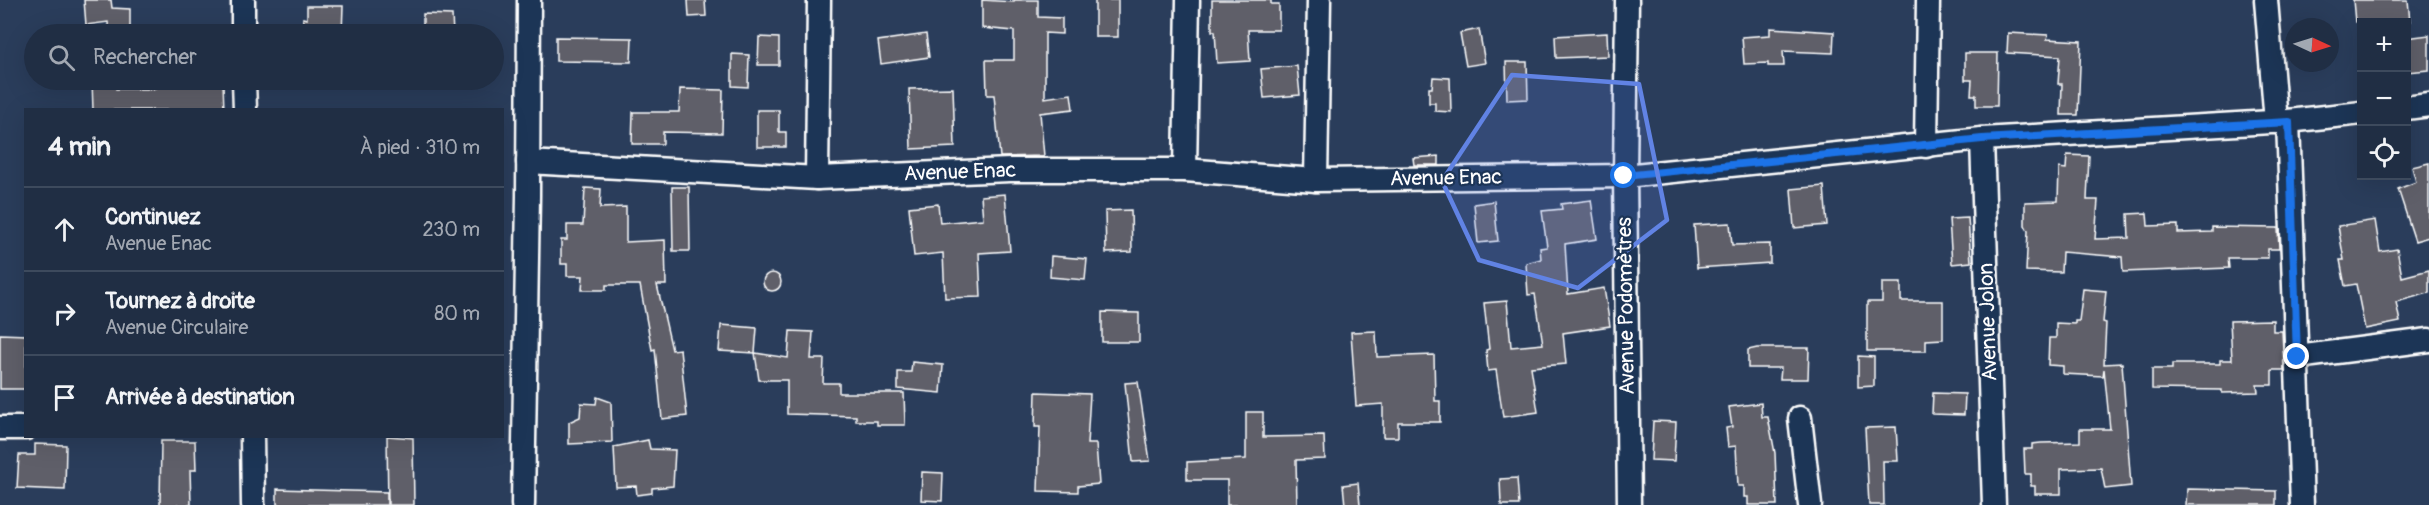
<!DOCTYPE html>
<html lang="fr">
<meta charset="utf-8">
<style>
:root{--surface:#202e44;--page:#28364b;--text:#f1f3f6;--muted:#a2a8b2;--line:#3d4a5d}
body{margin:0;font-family:Pangolin,sans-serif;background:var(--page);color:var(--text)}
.controls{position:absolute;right:18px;top:18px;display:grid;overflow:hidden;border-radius:0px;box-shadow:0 6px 24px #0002}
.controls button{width:54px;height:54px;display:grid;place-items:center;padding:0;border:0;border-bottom:2px solid var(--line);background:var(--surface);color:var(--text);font:30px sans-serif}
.compass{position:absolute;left:2285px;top:18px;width:54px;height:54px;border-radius:50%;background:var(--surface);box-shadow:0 6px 24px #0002;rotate:94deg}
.stop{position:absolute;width:18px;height:18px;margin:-14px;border:4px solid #1a73e8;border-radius:50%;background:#fff}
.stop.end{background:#1a73e8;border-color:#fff;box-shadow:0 2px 6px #0008}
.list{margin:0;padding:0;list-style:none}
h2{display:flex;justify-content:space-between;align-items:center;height:78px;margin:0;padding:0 24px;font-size:26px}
h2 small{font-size:20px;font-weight:400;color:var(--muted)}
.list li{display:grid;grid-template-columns:39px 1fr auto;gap:18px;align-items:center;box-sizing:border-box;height:84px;padding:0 24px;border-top:2px solid var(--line)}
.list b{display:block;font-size:22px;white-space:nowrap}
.list p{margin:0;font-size:20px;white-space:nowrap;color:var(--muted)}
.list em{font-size:20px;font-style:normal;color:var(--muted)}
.icon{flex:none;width:33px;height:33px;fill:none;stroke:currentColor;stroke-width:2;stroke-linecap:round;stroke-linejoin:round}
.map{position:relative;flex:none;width:2429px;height:505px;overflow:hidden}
.search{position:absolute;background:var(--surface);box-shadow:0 6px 24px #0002;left:24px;top:24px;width:480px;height:66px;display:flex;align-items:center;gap:15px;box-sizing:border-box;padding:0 21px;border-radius:33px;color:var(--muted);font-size:22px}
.panel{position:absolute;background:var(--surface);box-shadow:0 6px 24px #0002;left:24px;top:108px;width:480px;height:330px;border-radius:0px}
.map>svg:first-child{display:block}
</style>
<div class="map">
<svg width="2429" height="505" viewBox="0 0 2429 505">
<rect width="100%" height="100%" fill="#2a3d5b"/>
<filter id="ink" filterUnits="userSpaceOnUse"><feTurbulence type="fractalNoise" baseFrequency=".0167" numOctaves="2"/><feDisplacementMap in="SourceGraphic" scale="12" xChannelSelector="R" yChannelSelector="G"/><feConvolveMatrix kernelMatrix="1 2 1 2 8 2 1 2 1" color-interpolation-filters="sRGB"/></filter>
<g filter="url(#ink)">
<g fill="#5f5f69" stroke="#fff" stroke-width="1.5">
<polygon points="84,0 111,0 112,8 130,9 130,34 109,34 108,22 86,25"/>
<polygon points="688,0 705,0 706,16 689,17"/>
<polygon points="982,0 1014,2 1014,0 1038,0 1038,17 1062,18 1062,34 1045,33 1045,98 1071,94 1073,109 1040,113 1044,156 1000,157 994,95 987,95 986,60 1014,60 1014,31 982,28"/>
<rect x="1095" y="0" width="23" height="37"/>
<polygon points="1212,0 1271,0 1271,4 1279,4 1279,30 1248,30 1250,61 1217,63 1215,31 1212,31"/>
<polygon points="2353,0 2408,0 2410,22 2355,22"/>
<polygon points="307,6 343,6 342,34 302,34 303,18 307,19"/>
<polygon points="423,14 452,15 453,34 423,34"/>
<polygon points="1770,28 1834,32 1833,53 1783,51 1784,66 1768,66 1768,63 1744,64 1742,37 1770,35"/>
<polygon points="1479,29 1485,63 1466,66 1460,33"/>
<polygon points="1607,33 1608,56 1556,58 1555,36"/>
<polygon points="2008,33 2048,35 2047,39 2081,41 2078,115 2061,115 2062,84 2058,84 2060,56 2007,53"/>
<polygon points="926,34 929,57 881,64 878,41"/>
<polygon points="2429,35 2429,70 2406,72 2406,38"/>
<polygon points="556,37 632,38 631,62 556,61"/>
<polygon points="759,37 779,38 779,65 758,65"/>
<polygon points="1965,53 1998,53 1997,106 1976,106 1976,95 1971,95 1972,80 1965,80"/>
<polygon points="732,54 749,55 748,87 732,86"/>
<polygon points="1506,62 1527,62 1528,99 1507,100"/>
<polygon points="1297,66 1300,95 1264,98 1261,69"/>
<polygon points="1433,77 1450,78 1451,112 1435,111 1435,103 1429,103 1429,88 1432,88"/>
<polygon points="92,80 116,80 116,89 155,89 155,84 223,84 224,110 93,110"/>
<polygon points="953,88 955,147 911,149 909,89"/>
<polygon points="680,89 723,90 722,133 663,132 663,144 632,144 633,112 679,112"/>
<polygon points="757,110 779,110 779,132 786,132 786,147 757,147"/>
<polygon points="2067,155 2089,156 2087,200 2098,200 2095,239 2129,238 2128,214 2147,213 2148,226 2178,225 2178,233 2212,232 2212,227 2278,228 2279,249 2268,249 2268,258 2228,258 2229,268 2123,272 2122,257 2062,252 2061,272 2026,271 2028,231 2025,225 2025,202 2058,201 2059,168 2066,169"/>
<polygon points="1439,156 1439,165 1414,165 1413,158"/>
<polygon points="2429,163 2429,237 2415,241 2398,189 2416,182 2412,167"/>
<polygon points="1824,186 1827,225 1794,228 1791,189"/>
<polygon points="672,187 689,187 690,251 673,251"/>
<polygon points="585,188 601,189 600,208 626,207 626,242 665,240 666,285 657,285 672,350 680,349 687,416 662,419 655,349 652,350 640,285 606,285 606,290 582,290 583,276 567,276 567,264 561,264 561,240 567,240 567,225 583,225"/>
<polygon points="1005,194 1010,251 979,253 981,297 945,298 943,253 914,256 909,207 938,204 940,223 983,219 981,196"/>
<polygon points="1591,200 1597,239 1565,244 1568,294 1604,288 1610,326 1563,333 1566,364 1531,367 1538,412 1503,417 1496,370 1488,371 1486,350 1489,349 1484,303 1507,301 1511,347 1543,344 1535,294 1528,295 1526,263 1541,259 1540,248 1547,247 1542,211 1562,209 1561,204"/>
<polygon points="1494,201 1498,241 1478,243 1474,204"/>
<polygon points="1131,210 1132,252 1106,253 1105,211"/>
<polygon points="1968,218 1971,262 1952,264 1949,219"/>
<polygon points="2375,220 2380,252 2397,249 2402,277 2429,270 2429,293 2396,302 2400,322 2365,329 2356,284 2345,286 2340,260 2344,260 2338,226"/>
<polygon points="1730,223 1732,245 1770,244 1770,263 1697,268 1694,225"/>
<polygon points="1051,256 1087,259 1085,280 1050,277"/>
<circle cx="772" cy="282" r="9"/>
<polygon points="1882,283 1901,283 1901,301 1943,301 1943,339 1926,340 1926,351 1867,351 1867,302 1882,302"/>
<polygon points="2083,289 2106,291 2103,322 2106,323 2104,364 2122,363 2131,486 2105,489 2101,468 2061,469 2061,494 2035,494 2035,486 2031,486 2031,474 2025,474 2024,449 2032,449 2032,444 2041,443 2080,442 2080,429 2110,429 2104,369 2103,376 2063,374 2063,366 2048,365 2049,338 2056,338 2056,323 2075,324 2075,321 2079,321"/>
<polygon points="1102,312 1139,313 1139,342 1102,342"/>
<polygon points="2273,320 2273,331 2282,331 2284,370 2272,370 2272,385 2257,385 2258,392 2222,393 2222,390 2152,389 2152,369 2172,369 2172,364 2220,364 2220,360 2232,360 2230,321"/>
<polygon points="721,325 757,328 755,353 719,351"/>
<polygon points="790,331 813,332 811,359 824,359 823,383 839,383 839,393 904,393 905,425 877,425 877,421 856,421 856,416 787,414 787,380 759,380 755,353 788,358"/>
<polygon points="1376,331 1377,357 1434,355 1435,401 1440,401 1440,422 1398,422 1398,437 1383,437 1383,404 1356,406 1351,332"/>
<polygon points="0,334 26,335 26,389 0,389"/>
<polygon points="1757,348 1809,348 1808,379 1780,379 1781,368 1748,368 1748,350"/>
<polygon points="1858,356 1874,357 1874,386 1858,387"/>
<polygon points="912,362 943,365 941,393 898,389 898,372 911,372"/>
<polygon points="1138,382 1150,461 1133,462 1125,383"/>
<polygon points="1036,392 1090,394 1087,444 1096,444 1099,484 1078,486 1078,492 1038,491 1040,427 1035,427"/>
<polygon points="1933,393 1965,394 1964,415 1932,414"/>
<polygon points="597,397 611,402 612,442 569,444 569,422 580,417 581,403 596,404"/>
<polygon points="1761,403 1762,417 1768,417 1775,453 1777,505 1748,505 1748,497 1744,497 1744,486 1738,486 1736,446 1728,447 1726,428 1732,427 1729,407"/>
<polygon points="1246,412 1263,412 1263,437 1324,436 1325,459 1296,460 1297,505 1227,505 1227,480 1187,480 1187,462 1246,459"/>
<polygon points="1653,421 1676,422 1674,461 1651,460"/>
<polygon points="1896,427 1898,461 1883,461 1884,505 1869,505 1865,428"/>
<polygon points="387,436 413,438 414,505 388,505"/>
<polygon points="648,440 650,449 675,450 673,486 652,488 652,493 637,495 636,486 616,487 614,447"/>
<polygon points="161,441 195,441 196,470 190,470 191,505 160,505"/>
<polygon points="35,444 66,445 65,490 17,488 19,455 35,455"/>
<polygon points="922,472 943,473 942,501 921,500"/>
<polygon points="1517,478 1519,505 1501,505 1500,479"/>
<polygon points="1358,483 1360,505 1345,505 1343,485"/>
<polygon points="277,489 387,492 387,505 277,505"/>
<polygon points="2187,489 2276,491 2276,505 2186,505"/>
</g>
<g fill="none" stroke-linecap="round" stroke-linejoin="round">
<g stroke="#fff" stroke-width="27">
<g id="minor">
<polyline points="243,0 243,34"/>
<polyline points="1627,0 1625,176 1629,505"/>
<polyline points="2266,0 2276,122"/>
<polyline points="244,80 245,110"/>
<polyline points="2406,108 2429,105"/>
<polyline points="2288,121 2302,505"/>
<polyline points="1982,139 1994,505"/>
<polyline points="1926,146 1928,0"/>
<polyline points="528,162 817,178 1010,170 1185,170 1316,180 1625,176 1982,139 2288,121 2362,113"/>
<polyline points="1185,170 1188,0"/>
<polyline points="817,178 819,0"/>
<polyline points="1316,180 1319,0"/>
<polyline points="2297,357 2429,340"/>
<polyline points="1800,418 1810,505"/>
<polyline points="0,428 26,428"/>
<polyline points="252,436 253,505"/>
<polyline points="523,505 528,196 529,0"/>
</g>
</g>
<use href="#minor" stroke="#1d3557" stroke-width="22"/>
</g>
</g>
<g fill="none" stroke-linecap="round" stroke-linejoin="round" filter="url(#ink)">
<polyline stroke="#1a73e8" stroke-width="8" points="1624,176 1982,139 2289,122 2297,357"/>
</g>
<path fill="#6183e4" fill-opacity="0.2" stroke="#6183e4" stroke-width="4.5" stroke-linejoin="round" d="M1512,75L1639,84L1667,220L1578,288L1479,260L1442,181Z"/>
<g text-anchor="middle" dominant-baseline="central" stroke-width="4.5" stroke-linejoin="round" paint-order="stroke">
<g font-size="21" fill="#fff" stroke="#1d3557">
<text transform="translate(960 172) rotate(-2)">Avenue Enac</text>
<text transform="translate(1446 178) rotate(-1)">Avenue Enac</text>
<text transform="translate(1626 306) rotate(-91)">Avenue Podomètres</text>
<text transform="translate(1988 322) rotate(-92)">Avenue Jolon</text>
</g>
</g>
</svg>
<div class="controls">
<button>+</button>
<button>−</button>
<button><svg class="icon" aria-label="locate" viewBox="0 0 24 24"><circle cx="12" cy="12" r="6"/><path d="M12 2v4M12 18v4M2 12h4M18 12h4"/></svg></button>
</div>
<svg class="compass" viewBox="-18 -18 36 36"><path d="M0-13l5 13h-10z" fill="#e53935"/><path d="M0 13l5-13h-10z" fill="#a2a8b2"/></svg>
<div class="stop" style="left:1624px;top:176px"></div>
<div class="stop end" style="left:2297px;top:357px"></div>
<div class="search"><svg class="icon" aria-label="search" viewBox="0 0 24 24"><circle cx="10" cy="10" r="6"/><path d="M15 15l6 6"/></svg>Rechercher</div>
<section class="panel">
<h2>4 min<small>À pied · 310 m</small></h2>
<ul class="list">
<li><svg class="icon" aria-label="ahead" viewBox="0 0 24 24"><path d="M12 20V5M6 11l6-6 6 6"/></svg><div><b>Continuez</b><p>Avenue Enac</p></div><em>230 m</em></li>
<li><svg class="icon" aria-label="right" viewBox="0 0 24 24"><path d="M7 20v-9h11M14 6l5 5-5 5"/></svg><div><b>Tournez à droite</b><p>Avenue Circulaire</p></div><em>80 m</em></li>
<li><svg class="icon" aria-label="arrive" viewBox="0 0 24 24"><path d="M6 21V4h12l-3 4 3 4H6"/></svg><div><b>Arrivée à destination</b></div></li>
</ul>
</section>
</div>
